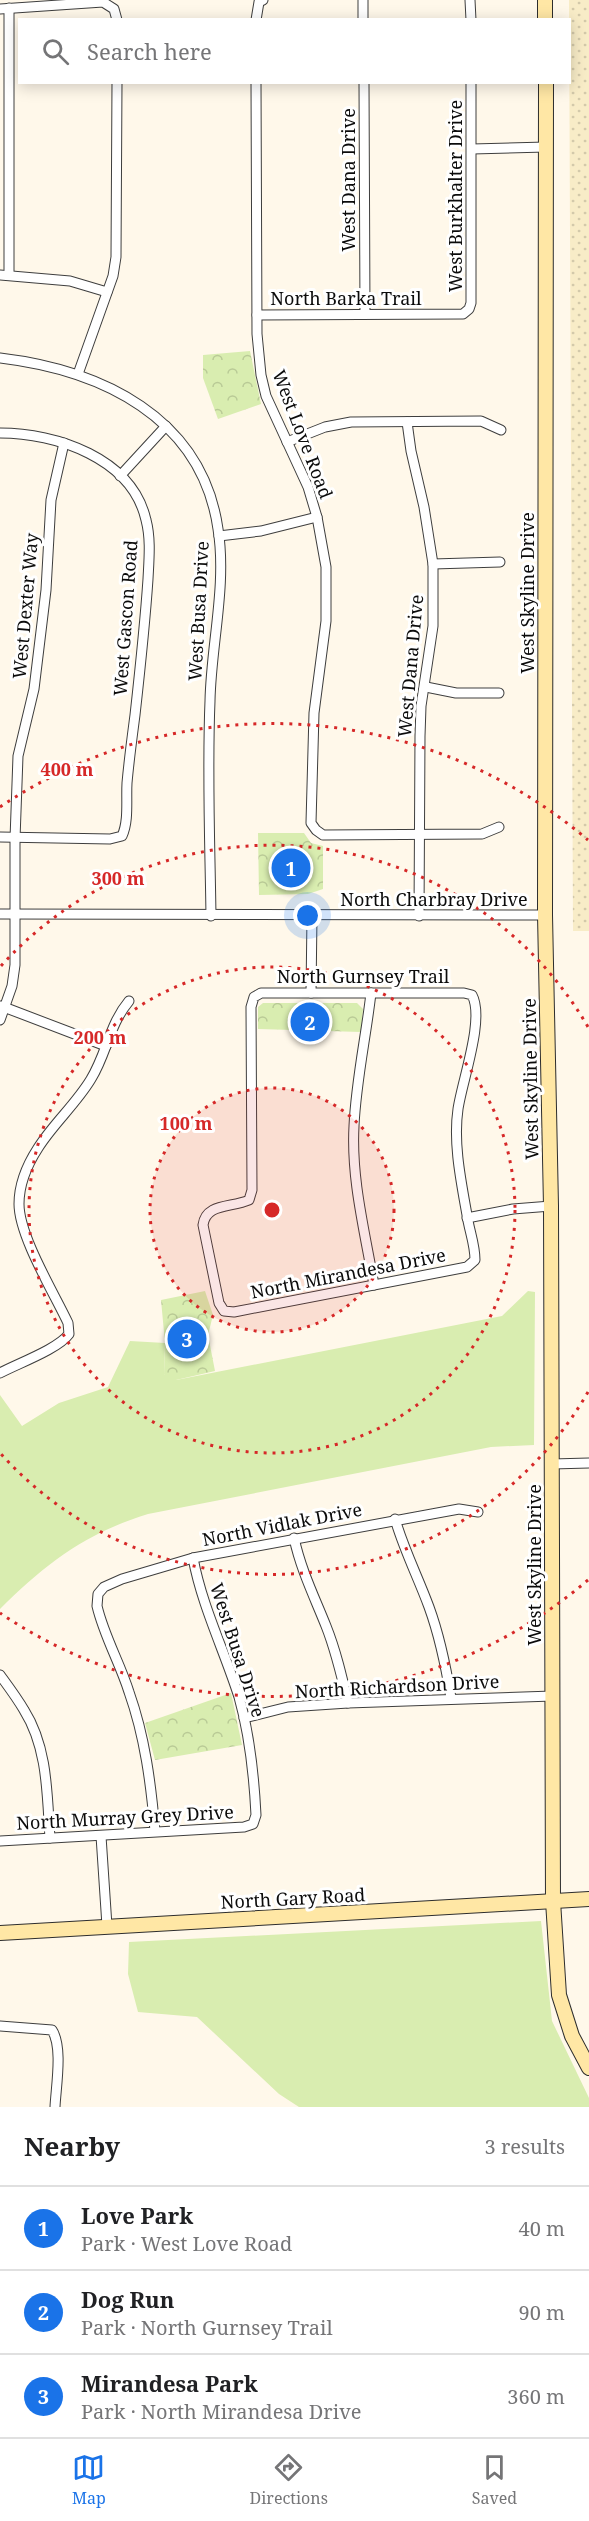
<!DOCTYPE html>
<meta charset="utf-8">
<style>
:root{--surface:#fff;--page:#f2f2f2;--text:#202124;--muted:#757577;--line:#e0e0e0;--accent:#1a73e8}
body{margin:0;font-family:"Noto Serif",serif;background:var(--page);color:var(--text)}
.you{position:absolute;left:308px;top:916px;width:21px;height:21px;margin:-15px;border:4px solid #fff;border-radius:50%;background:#1a73e8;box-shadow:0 0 0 9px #1a73e833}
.badge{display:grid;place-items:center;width:39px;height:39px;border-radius:50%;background:var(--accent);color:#fff;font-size:20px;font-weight:700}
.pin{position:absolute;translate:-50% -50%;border:3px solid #fff;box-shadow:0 2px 6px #0006}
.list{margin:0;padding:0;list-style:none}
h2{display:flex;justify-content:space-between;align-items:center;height:78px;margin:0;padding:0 24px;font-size:26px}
h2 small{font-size:20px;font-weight:400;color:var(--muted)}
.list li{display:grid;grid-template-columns:39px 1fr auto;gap:18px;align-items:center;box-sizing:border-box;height:84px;padding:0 24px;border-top:2px solid var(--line)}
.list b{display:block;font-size:22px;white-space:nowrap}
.list p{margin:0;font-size:20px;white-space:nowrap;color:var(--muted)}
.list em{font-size:20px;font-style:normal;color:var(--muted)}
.icon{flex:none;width:33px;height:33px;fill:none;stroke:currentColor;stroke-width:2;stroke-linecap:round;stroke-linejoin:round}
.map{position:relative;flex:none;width:589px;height:2107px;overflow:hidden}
.search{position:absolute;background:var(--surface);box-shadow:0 3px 15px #0003;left:18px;right:18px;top:18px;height:66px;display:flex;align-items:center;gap:15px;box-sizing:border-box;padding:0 21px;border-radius:0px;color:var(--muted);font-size:22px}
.sheet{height:330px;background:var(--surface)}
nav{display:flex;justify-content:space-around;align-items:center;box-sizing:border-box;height:84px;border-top:2px solid var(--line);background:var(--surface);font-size:16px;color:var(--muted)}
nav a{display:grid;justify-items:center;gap:3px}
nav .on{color:var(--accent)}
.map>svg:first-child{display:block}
</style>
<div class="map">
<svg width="589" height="2107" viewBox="0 0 589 2107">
<defs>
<pattern id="farmland-dots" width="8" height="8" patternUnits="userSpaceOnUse" patternTransform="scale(1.5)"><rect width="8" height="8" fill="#f8ecc7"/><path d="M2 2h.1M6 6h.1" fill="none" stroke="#d3c9aa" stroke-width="1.8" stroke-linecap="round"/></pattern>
<pattern id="park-crowns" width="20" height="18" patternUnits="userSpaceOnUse" patternTransform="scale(1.5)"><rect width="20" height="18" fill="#d9edb0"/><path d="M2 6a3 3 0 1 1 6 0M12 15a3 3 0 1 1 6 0" fill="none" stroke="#b9ca96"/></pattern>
</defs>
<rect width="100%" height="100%" fill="#fff8ea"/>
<polygon fill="url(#farmland-dots)" points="569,0 589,0 589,931 573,931"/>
<g fill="#d9edb0">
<path d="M528,1291L535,1292L534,1445L491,1447L148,1514C86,1533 45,1564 0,1609V1395L22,1426L59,1403L108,1387L130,1341L165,1343L164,1374L176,1380L502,1316Z"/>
<polygon points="541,1921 552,2021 589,2098 589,2107 299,2107 279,2094 197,2017 138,2012 128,1974 129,1942"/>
</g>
<g fill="url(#park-crowns)">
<polygon points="250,351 261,404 218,419 203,378 203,355"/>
<polygon points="258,833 304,833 311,843 323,846 323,889 308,894 259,895"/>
<polygon points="263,1003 357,1003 363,1009 361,1032 258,1029 258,1007"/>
<polygon points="205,1291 213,1315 208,1335 215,1371 176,1380 169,1380 164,1374 165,1343 161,1300"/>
<polygon points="231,1693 242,1745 155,1760 145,1723"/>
</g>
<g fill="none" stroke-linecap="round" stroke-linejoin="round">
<g stroke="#3e3e3e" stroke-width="11">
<g id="street">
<polyline points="363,0 363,20"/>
<polyline points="470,0 471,20"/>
<polyline points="0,9 103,2 114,9 117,20"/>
<polyline points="256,20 259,2 263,0"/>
<polyline points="256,82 257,334 261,375 266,396 308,487 317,517 326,567 326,621 314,713 311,823 316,830 323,835 482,834 499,827"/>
<polyline points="364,82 365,314"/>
<polyline points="472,149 546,147"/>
<polyline points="0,275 70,281 107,292"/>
<polyline points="9,275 9,8"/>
<polyline points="257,315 463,314 469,309 471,303 471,82"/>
<path d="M0,358C101,370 202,417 218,529C227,585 211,645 210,701C207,773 210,844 211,916"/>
<polyline points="78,374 113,276 116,257 117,82"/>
<polyline points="407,422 411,451 424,507 433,564 433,626 421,706 420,736 419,916"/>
<path d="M0,433C56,433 132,458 146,520C151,539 149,559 148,579C145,624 140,670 135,715C132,738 129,760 127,783C126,800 129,821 122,836L110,839L0,837"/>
<polyline points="287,442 325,427 351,422 481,421 501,430"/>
<polyline points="120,476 166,426"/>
<polyline points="219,536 261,531 317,517"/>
<polyline points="433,564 500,562"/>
<polyline points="426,687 456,693 499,693"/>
<polyline points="0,914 545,915"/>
<path d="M261,993H464L472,995C485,1019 462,1081 458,1109C453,1143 461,1181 467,1215C469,1230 475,1244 475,1260L467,1267L234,1312L224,1311L219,1303L203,1225C206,1203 231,1208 249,1200L252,1190L251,1007L254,997Z"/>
<polyline points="311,993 312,916"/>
<path d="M371,993C366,1037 356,1081 354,1126C351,1179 365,1232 374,1285"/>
<polyline points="1,1006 106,1046"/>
<polyline points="0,1020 12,986 15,965 15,839 18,756 34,689 46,590 51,500 64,443"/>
<polyline points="467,1218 513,1209 551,1206"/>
<path d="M0,1373C19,1363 58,1349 69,1334L68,1323C54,1293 19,1236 19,1204C19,1184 27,1165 38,1148C53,1124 76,1104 91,1079C107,1053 109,1025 129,1001"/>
<polyline points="552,1464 589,1463"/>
<path d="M395,1519C404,1550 418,1577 429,1607C440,1637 446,1667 451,1698"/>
<path d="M294,1538C301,1570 314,1596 326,1626C336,1651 342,1677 348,1703"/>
<path d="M0,1675C8,1686 17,1698 24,1710C48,1748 47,1795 50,1838"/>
<polyline points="244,1718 288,1707 348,1703 553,1696"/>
<path d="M155,1831C151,1784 145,1737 129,1692C120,1663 104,1636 97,1606L98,1594L104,1587L122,1579L193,1558L459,1509L478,1512"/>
<polyline points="101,1836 107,1926"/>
<path d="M0,1841L244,1827L253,1824L256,1815C254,1775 250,1736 239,1697C224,1650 202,1606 193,1558"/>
<path d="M0,2026L52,2030C63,2047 56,2086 55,2107"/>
</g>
</g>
<g stroke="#2d2d2d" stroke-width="16">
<g id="secondary">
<polyline points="545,0 545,20"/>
<polyline points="546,82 545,915 551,1206 553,1901 559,1995 572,2036 589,2068"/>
<polyline points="0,1933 589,1899"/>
</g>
</g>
<use href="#street" stroke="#fff" stroke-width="9"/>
<use href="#secondary" stroke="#ffe7a5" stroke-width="14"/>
</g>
<circle cx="272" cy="1210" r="122" fill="#d62828" fill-opacity=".12"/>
<g fill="none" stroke="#d62828" stroke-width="3" stroke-dasharray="3 6">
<circle cx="272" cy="1210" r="122"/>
<circle cx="272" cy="1210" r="243"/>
<path d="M588 1392A365 365 0 0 1 1 1454M1 966A365 365 0 0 1 588 1027"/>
<path d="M588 1580A486 486 0 0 1 0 1613M0 807A486 486 0 0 1 588 840"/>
</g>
<g text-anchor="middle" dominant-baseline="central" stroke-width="6" stroke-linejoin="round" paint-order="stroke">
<g font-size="18" fill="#0b0b0b" stroke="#fff">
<text transform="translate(348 180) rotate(-90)">West Dana Drive</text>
<text transform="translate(455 196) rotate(-90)">West Burkhalter Drive</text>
<text x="346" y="298">North Barka Trail</text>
<text transform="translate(303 434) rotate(69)">West Love Road</text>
<text transform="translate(527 593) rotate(-90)">West Skyline Drive</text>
<text transform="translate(25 606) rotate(-85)">West Dexter Way</text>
<text transform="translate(198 611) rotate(-87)">West Busa Drive</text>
<text transform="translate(125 618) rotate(-86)">West Gascon Road</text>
<text transform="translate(410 666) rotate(-85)">West Dana Drive</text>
<text x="434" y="899">North Charbray Drive</text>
<text x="363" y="976">North Gurnsey Trail</text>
<text transform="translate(530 1079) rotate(-91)">West Skyline Drive</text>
<text transform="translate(348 1273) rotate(-11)">North Mirandesa Drive</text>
<text transform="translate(282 1524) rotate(-11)">North Vidlak Drive</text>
<text transform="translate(534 1565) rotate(-90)">West Skyline Drive</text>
<text transform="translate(238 1650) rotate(72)">West Busa Drive</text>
<text transform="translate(397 1686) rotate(-3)">North Richardson Drive</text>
<text transform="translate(125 1817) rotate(-3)">North Murray Grey Drive</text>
<text transform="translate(293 1898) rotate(-3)">North Gary Road</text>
</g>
</g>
<circle cx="272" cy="1210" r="9" fill="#d62828" stroke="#fff" stroke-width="3"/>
<g font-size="18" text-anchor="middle" font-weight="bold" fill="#d62828" stroke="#fff" stroke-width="6" stroke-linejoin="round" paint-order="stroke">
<text x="67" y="776">400 m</text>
<text x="118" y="885">300 m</text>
<text x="100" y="1044">200 m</text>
<text x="186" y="1130">100 m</text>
</g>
</svg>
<div class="you"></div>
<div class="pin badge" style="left:291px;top:868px">1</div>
<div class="pin badge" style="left:310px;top:1022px">2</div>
<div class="pin badge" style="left:187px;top:1339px">3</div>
<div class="search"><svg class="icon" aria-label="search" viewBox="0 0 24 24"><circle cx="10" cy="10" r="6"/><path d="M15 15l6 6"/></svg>Search here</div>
</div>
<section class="sheet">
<h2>Nearby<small>3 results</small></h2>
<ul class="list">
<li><span class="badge">1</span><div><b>Love Park</b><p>Park · West Love Road</p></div><em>40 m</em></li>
<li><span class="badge">2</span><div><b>Dog Run</b><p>Park · North Gurnsey Trail</p></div><em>90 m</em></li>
<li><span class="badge">3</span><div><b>Mirandesa Park</b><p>Park · North Mirandesa Drive</p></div><em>360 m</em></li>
</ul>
</section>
<nav>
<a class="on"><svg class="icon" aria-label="map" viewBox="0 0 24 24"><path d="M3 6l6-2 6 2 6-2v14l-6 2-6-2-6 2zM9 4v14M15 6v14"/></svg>Map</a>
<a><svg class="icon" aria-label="directions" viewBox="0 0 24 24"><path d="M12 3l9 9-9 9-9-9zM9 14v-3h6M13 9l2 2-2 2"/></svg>Directions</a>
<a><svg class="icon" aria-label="saved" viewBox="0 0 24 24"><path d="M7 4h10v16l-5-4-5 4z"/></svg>Saved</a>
</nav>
